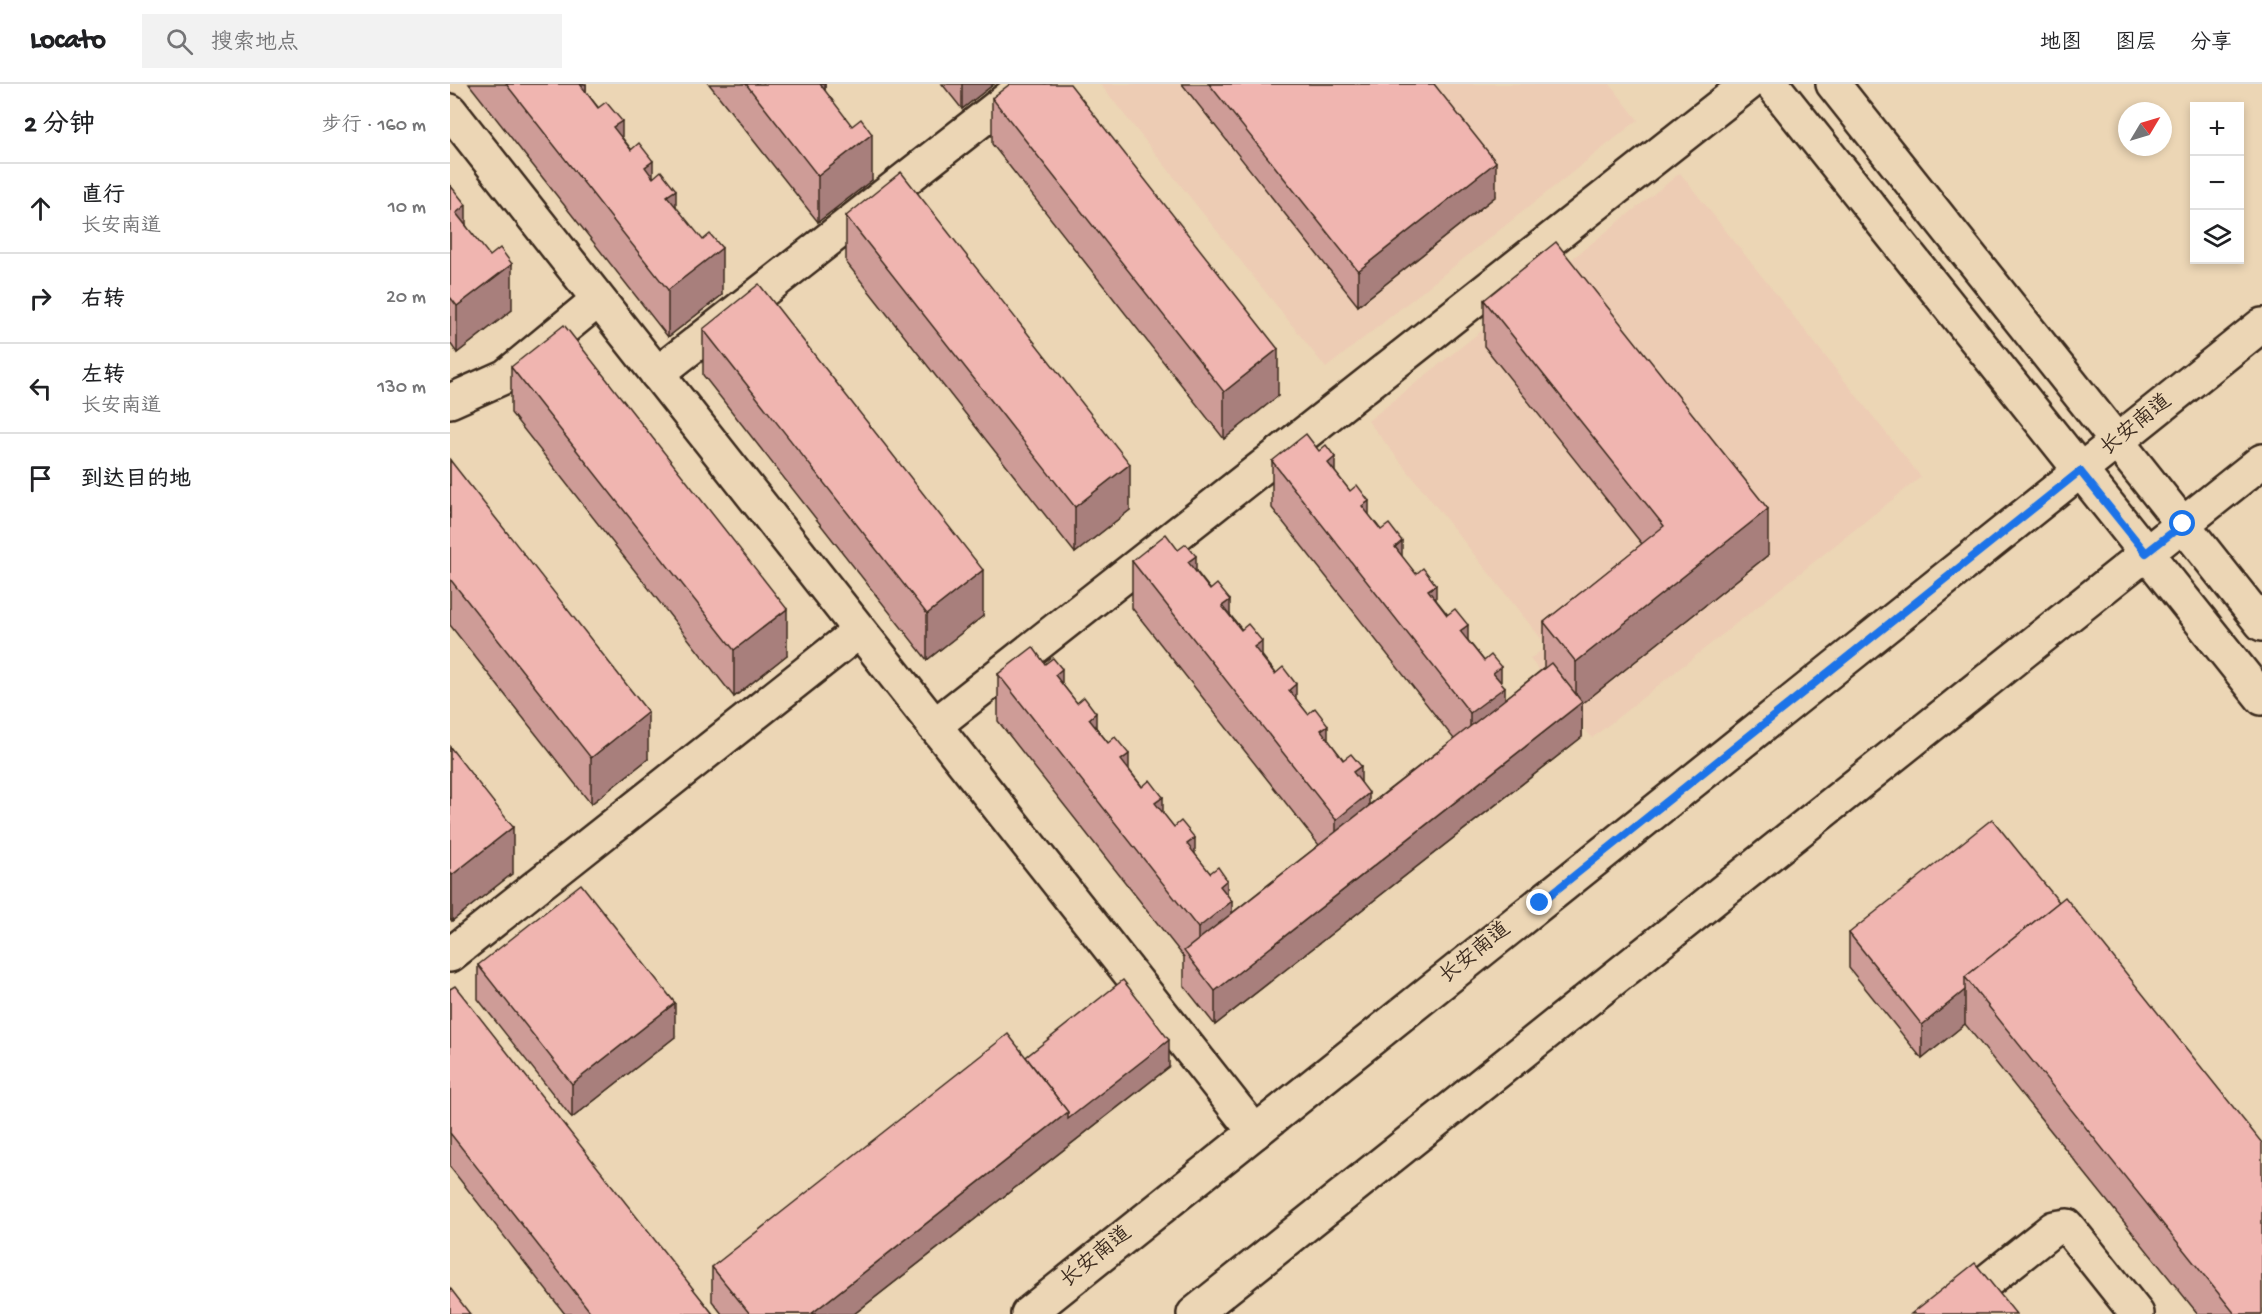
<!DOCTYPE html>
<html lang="zh">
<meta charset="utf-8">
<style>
:root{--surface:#fff;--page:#f2f2f2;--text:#202124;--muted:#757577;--line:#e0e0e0}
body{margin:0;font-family:"Gochi Hand","LXGW WenKai TC",sans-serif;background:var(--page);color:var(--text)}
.controls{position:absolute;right:18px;top:18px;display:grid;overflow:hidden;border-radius:0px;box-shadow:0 3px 9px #0003}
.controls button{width:54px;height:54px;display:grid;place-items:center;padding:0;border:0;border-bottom:2px solid var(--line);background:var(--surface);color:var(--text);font:30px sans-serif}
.compass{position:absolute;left:1668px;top:18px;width:54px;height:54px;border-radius:50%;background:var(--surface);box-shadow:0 3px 9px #0003;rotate:52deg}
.stop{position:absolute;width:18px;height:18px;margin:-14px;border:4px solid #1a73e8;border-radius:50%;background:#fff}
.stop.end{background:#1a73e8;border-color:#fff;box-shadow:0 2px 6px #0008}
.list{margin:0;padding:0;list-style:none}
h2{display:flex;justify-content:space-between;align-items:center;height:78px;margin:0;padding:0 24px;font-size:26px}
h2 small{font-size:20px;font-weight:400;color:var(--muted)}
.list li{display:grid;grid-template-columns:39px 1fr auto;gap:18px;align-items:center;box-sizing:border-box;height:90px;padding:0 24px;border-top:2px solid var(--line)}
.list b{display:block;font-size:22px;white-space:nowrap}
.list p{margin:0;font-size:20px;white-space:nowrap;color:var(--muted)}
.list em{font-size:20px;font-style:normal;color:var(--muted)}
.icon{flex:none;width:33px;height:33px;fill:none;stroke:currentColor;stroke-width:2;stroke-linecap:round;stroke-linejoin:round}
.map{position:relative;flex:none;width:1812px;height:1230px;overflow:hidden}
header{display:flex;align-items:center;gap:36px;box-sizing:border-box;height:84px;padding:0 30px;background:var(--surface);border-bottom:2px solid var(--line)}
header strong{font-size:28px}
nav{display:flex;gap:33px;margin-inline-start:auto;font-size:21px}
.search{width:420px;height:54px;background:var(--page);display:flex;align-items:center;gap:15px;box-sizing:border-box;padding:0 21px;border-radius:0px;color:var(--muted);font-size:22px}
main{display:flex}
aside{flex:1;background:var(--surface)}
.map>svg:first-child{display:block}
</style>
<header>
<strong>Locato</strong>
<div class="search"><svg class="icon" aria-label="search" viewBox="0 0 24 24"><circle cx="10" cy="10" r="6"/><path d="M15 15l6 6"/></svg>搜索地点</div>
<nav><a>地图</a><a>图层</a><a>分享</a></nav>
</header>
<main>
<aside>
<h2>2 分钟<small>步行 · 160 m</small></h2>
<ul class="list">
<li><svg class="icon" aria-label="ahead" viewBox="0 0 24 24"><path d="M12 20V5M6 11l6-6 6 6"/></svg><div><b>直行</b><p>长安南道</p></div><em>10 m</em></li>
<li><svg class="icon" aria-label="right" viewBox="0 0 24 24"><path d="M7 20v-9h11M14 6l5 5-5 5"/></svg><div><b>右转</b></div><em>20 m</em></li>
<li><svg class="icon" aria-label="left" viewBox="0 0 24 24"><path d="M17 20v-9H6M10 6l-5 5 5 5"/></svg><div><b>左转</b><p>长安南道</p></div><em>130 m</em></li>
<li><svg class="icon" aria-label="arrive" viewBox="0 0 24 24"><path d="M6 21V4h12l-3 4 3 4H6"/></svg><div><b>到达目的地</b></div></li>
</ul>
</aside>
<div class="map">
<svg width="1812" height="1230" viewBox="0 0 1812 1230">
<rect width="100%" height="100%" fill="#ecd6b5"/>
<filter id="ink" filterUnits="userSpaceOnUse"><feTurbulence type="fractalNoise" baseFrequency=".0167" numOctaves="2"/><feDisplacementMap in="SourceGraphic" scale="12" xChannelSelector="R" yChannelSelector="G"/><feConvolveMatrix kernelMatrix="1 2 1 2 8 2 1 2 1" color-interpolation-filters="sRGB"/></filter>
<g filter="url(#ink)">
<g fill="#edccb4">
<polygon points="650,0 1160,0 1188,36 876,284"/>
<polygon points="1230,89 1471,393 1142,654 1080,575 1097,562 918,337"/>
</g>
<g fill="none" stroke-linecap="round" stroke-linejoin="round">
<g stroke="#3b2a1e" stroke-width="38">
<g id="minor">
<polyline points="0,27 805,1048"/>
<polyline points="207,290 577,0"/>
<polyline points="0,317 56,292 148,216"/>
<polyline points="484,642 1298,0"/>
<polyline points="0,871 409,547"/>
<polyline points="1496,1230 1604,1144 1617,1142 1687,1230"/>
</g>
</g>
<g stroke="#3b2a1e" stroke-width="38">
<g id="major">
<polyline points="1322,0 1812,614"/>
<polyline points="1383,0 1812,540"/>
<polyline points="578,1230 1812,241"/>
<polyline points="744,1230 1812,377"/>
</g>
</g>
<use href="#minor" stroke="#ecd6b5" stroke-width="33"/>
<use href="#major" stroke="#ecd6b5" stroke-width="33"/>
</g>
<g fill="#ce9c97" stroke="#3b2a1e" stroke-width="1.5">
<polygon points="19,0 136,0 136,8 226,122 272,211 218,253"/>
<polygon points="259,0 375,0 375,7 422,96 368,138"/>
<polygon points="492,0 544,0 512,25"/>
<polygon points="732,0 984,0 1046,112 908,222"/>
<polygon points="542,14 828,312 774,355 542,60"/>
<polygon points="0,101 16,141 62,226 7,269 0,259"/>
<polygon points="396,132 680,426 625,469 396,178"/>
<polygon points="1034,216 1318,471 1132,620 1132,653 765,941 734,902 734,873 548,637 548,590 612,600 777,811 782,829 869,761 682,524 682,477 746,487 911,698 919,721 1004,655 822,424 822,377 885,388 1051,598 1055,615 1094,584 1094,538 1192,460 1034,262"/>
<polygon points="253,245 533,532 477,576 253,291"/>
<polygon points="61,283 337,571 284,613 61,329"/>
<polygon points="0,376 198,675 141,720 0,541"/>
<polygon points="0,663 63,789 2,837 0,835"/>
<polygon points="1609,818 1812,1230 1748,1230 1515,940 1472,975 1399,884 1399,849"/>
<polygon points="28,881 225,953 122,1034 28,915"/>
<polygon points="0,905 263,1230 115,1230 0,1083"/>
<polygon points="576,973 719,983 404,1230 272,1230 262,1217 262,1183"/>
</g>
<g fill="#a87f7b" stroke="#3b2a1e" stroke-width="1.5">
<polygon points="128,0 136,0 136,38"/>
<polygon points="368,0 375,0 375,37"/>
<polygon points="512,0 544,0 512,25"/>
<polygon points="172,37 172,83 163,43"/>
<polygon points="422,50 422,96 368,138 368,92"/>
<polygon points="203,77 203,124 195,83"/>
<polygon points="1046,78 1046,112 908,222 908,187"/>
<polygon points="226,106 226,152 217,112"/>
<polygon points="16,121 16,168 6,129"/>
<polygon points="272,164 272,211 218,253 218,206"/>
<polygon points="62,180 62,226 7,269 7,222"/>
<polygon points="828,265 828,312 774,355 774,308"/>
<polygon points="885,373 885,419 878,379"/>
<polygon points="680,380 680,426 625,469 625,423"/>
<polygon points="919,417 919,463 912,422"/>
<polygon points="1318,425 1318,471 1132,620 1132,653 765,941 765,907 1126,623 1126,578"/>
<polygon points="952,457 952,504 945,463"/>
<polygon points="746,472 746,519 738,478"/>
<polygon points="533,486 533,532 477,576 477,530"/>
<polygon points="986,501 986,547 978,506"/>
<polygon points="780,516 780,562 772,522"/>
<polygon points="337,525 337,571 284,613 284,566"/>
<polygon points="1018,541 1018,588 1010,547"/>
<polygon points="812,557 812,604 804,563"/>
<polygon points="1051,583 1051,606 1055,603 1055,649 1020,676 1020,629 1043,589"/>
<polygon points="612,585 612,632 605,591"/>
<polygon points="846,600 846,646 839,606"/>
<polygon points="198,628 198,675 141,720 141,674"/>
<polygon points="646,629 646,676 639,635"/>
<polygon points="878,641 878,687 871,646"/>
<polygon points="679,670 679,717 671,676"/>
<polygon points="911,682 911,716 919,709 919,755 886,783 886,736 903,688"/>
<polygon points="713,713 713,760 705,719"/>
<polygon points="63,743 63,789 2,837 2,791"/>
<polygon points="745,754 745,800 737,760"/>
<polygon points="777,796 777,821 782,817 782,863 748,885 748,844 770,802"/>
<polygon points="1515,906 1515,940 1472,975 1472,941"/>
<polygon points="225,919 225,953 122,1034 122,1000"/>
<polygon points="719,956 719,983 404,1230 361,1230 618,1028"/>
</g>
<g fill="#f0b5b0" stroke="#3b2a1e" stroke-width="1.5">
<polygon points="56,0 130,0 148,24 156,18 172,37 163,43 181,66 189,59 203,77 195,83 203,94 211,87 226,106 217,112 253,156 260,150 272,164 218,206"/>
<polygon points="296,0 370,0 402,42 411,35 422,50 368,92"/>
<polygon points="560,0 620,0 828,265 774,308 542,14"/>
<polygon points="759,0 984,0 1046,78 908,187"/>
<polygon points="451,88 680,380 625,423 396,132"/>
<polygon points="0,101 16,121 6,129 40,172 50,164 62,180 7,222 0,213"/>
<polygon points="1106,158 1318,425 1126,578 1094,538 1214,442 1034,216"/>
<polygon points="309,200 533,486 477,530 253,245"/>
<polygon points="114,241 337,525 284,566 61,283"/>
<polygon points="856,350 869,367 876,361 885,373 878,379 900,407 907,401 919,417 912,422 931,446 939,440 952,457 945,463 966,490 973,484 986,501 978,506 997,531 1005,525 1018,541 1010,547 1034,577 1041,571 1051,583 1043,589 1055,603 1020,629 822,377"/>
<polygon points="0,376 198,628 141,674 0,495"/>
<polygon points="716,450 728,466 736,460 746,472 738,478 760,506 767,500 780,516 772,522 791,546 798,540 812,557 804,563 825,590 833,583 846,600 839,606 858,630 865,624 878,641 871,646 893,676 901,670 911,682 903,688 919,709 886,736 682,477"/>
<polygon points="583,563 595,580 603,574 612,585 605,591 627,619 634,613 646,629 639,635 658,659 665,653 679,670 671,676 692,703 700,696 713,713 705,719 724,743 731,737 745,754 737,760 760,789 768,783 777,796 770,802 782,817 748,844 548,590"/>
<polygon points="1101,579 1132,618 765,907 734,867"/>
<polygon points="0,663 63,743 2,791 0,788"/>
<polygon points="1542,735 1609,818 1515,893 1515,906 1472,941 1399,849"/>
<polygon points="131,800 225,919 122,1000 28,881"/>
<polygon points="1615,813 1812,1059 1812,1230 1785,1230 1515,893"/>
<polygon points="673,896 719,956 618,1035 618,1028 576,973"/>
<polygon points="5,902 263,1230 142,1230 0,1049 0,905"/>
<polygon points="558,950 618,1028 361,1230 300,1230 262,1183"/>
<polygon points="1525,1179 1566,1230 1461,1230"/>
<polygon points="0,1204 20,1230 0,1230"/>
</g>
</g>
<g fill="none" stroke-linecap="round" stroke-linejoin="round" filter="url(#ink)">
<polyline stroke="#1a73e8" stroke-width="8" points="1090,819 1630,387 1696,469 1733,440"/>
</g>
<g text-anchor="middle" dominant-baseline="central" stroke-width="4.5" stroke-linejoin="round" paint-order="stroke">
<g font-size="21" fill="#3b2a1e" stroke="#ecd6b5">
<text transform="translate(1687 342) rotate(-39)">长安南道</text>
<text transform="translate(1026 870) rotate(-39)">长安南道</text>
<text transform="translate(647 1174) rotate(-39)">长安南道</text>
</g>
</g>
</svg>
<div class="controls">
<button>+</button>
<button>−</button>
<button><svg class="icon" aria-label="layers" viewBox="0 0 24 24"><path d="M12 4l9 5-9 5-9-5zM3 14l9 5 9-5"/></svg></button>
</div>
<svg class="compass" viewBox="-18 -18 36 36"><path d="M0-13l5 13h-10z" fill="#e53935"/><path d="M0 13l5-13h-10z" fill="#757577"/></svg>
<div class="stop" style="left:1733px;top:440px"></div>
<div class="stop end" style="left:1090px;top:819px"></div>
</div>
</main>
